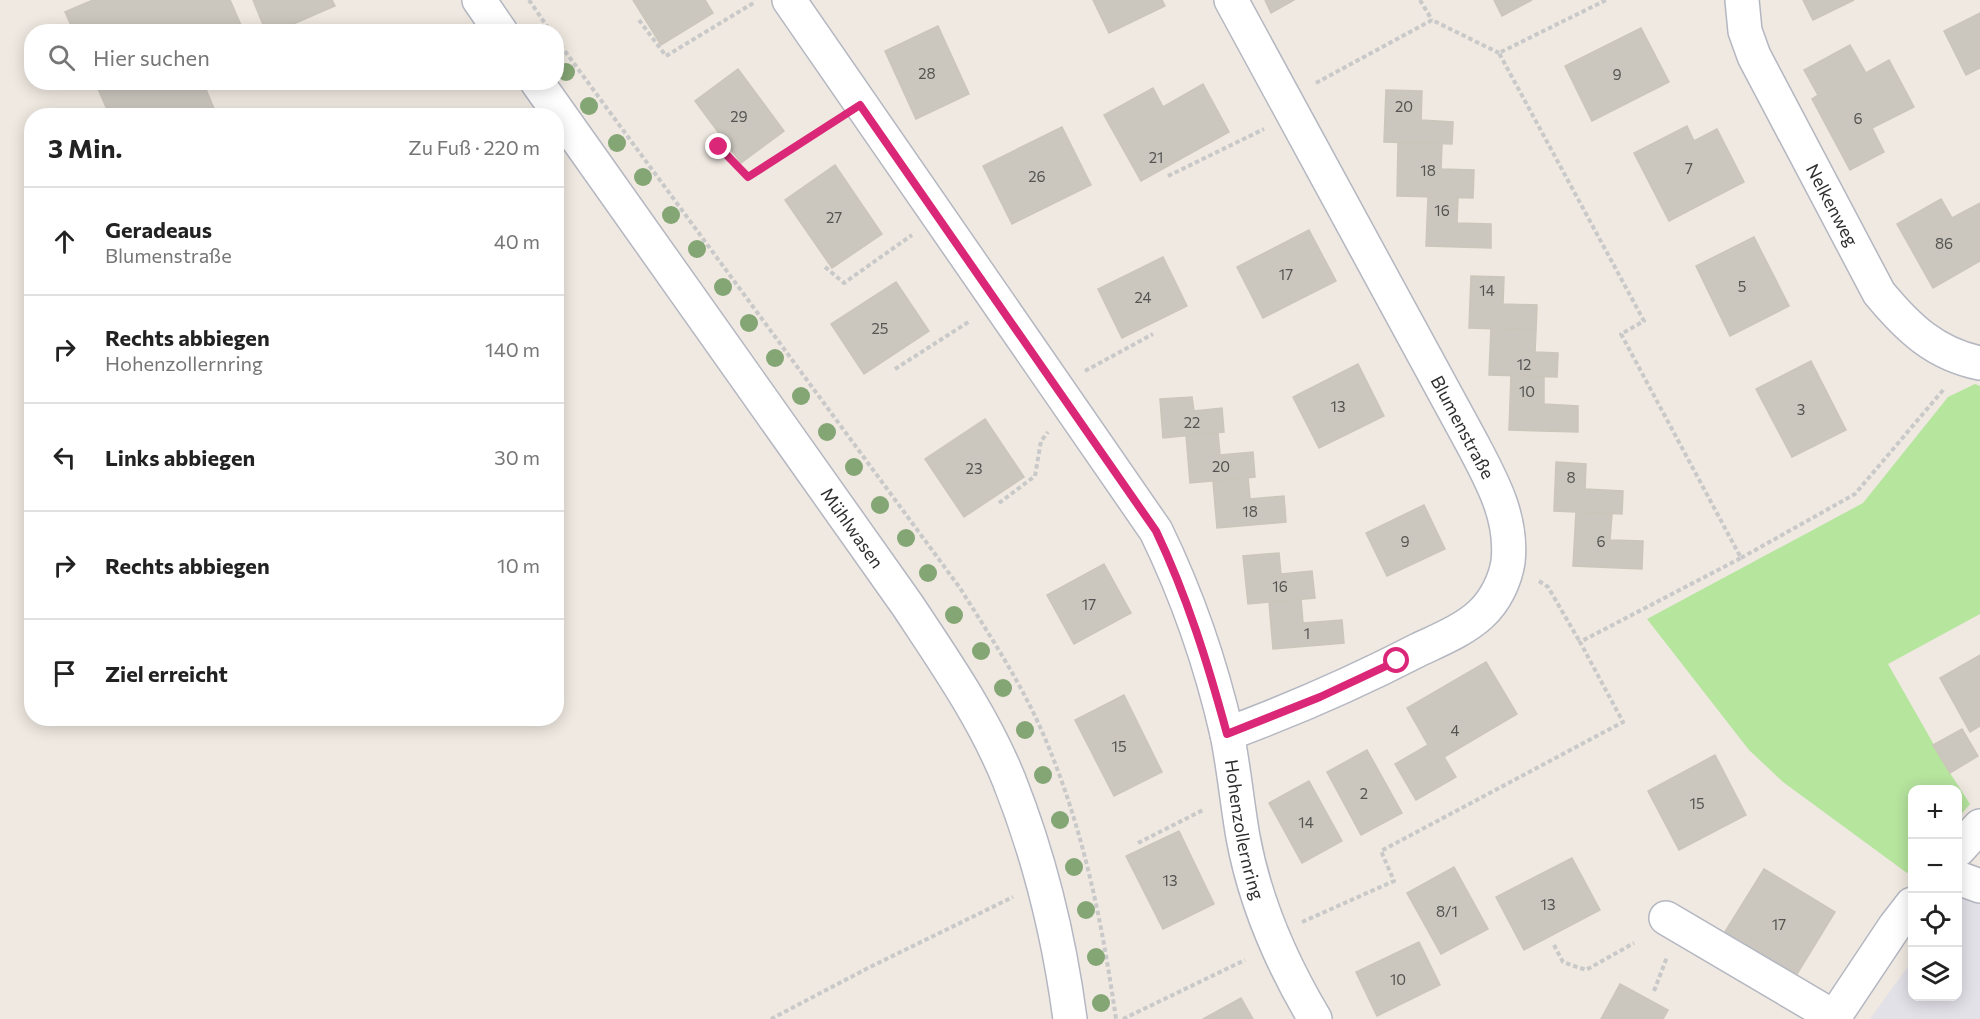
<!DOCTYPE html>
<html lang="de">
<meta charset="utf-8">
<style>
:root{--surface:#fff;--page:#f6f6f6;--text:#222;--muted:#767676;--line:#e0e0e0}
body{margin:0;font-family:Commissioner,sans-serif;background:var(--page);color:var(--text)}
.controls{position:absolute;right:18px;bottom:18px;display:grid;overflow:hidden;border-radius:12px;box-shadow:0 3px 15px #0003}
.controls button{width:54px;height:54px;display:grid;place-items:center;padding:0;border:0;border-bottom:2px solid var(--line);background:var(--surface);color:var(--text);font:30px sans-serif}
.stop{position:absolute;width:18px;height:18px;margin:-14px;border:4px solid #db2777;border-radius:50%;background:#fff}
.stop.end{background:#db2777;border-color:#fff;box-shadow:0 2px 6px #0008}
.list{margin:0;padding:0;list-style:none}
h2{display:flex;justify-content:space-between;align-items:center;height:78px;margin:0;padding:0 24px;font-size:26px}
h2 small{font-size:20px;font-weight:400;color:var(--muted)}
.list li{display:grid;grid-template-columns:39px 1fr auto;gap:18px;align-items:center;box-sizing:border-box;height:108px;padding:0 24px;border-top:2px solid var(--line)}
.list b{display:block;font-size:22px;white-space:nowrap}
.list p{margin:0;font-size:20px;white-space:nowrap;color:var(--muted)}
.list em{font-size:20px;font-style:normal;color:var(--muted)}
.icon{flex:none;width:33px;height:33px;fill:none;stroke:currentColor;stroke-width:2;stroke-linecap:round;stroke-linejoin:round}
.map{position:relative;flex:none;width:1980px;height:1019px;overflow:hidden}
.search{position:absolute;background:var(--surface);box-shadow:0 3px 15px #0003;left:24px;top:24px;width:540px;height:66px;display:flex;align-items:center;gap:15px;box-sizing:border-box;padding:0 21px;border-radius:24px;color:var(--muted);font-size:22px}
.panel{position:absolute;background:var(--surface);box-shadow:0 3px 15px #0003;left:24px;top:108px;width:540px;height:618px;border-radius:24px}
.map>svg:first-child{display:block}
</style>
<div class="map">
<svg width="1980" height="1019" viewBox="0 0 1980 1019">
<rect width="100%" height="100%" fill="#efe9e1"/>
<polygon fill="#e3e1e8" points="1980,877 1980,1019 1870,1019 1912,961 1912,996 1958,996 1958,902"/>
<polygon fill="#b6e59e" points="1975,384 1980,386 1980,614 1888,664 1950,773 1970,804 1958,818 1958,790 1912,790 1912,868 1907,873 1783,782 1749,750 1647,619 1863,503 1948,397"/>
<g fill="#cbc7bf" stroke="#cbc5ba" stroke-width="1.5">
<polygon points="93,0 230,0 244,32 74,32 65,12"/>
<polygon points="253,0 332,0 335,6 275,32 266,32"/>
<polygon points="633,0 705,0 713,13 661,45"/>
<polygon points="1093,0 1162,0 1165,6 1109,33"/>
<polygon points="1265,0 1294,0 1271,13"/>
<polygon points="1494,0 1532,0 1502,16"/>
<polygon points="1803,0 1854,0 1813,20"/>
<polygon points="1980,13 1980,68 1966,75 1944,31"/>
<polygon points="938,26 969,94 916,119 885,51"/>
<polygon points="1641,28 1669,82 1592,121 1565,66"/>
<polygon points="1850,45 1866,73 1889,60 1914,107 1872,128 1884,152 1850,170 1812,99 1818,95 1804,70"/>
<polygon points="738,69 784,131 741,163 695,101"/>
<polygon points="95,82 203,82 217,116 110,116"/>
<polygon points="1203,84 1229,132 1141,181 1104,115 1153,88 1163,107"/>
<polygon points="1386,90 1422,91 1421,120 1453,122 1452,144 1384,142"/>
<polygon points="1687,126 1694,141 1717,129 1744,182 1669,221 1634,153"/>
<polygon points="1062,127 1091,185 1012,224 983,166"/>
<polygon points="1398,143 1442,144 1441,169 1474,170 1473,198 1397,196"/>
<polygon points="835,165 882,234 832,268 785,200"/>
<polygon points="1428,197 1458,197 1457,223 1491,224 1491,248 1426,246"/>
<polygon points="1941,199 1952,218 1980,203 1980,261 1933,288 1897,224"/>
<polygon points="1309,230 1336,281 1263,318 1237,267"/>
<polygon points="1754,237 1789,306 1730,336 1696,266"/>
<polygon points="1163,257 1187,306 1122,338 1098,289"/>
<polygon points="1471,276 1504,277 1503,304 1537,305 1536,330 1469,328"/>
<polygon points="896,282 929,331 864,374 831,324"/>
<polygon points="1491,328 1536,330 1535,352 1558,353 1557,377 1489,375"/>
<polygon points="1811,361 1846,430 1792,457 1756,389"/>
<polygon points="1358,364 1384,416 1319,448 1293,397"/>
<polygon points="1511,376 1544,377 1544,404 1578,406 1578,432 1509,430"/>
<polygon points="1192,397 1194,411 1222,408 1224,432 1163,438 1160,399"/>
<polygon points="985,419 1024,477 964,517 925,459"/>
<polygon points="1218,433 1220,455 1253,452 1255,477 1190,483 1186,435"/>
<polygon points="1556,462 1586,464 1585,489 1623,491 1622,514 1554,511"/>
<polygon points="1248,477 1250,499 1284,496 1286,522 1217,528 1213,481"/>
<polygon points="1424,505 1445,549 1387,576 1366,533"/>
<polygon points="1576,512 1612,514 1610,540 1643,541 1642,569 1573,566"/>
<polygon points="1279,553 1281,574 1312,571 1315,598 1248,604 1243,556"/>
<polygon points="1104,564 1131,613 1074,644 1047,595"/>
<polygon points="1301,599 1303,623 1342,620 1344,643 1273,649 1269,602"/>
<polygon points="1980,655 1980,726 1970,732 1940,678"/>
<polygon points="1486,662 1517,714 1444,757 1456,777 1416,800 1395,764 1428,745 1407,708"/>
<polygon points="1124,695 1162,772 1114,796 1075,720"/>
<polygon points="1962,729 1978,756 1950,773 1933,745"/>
<polygon points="1367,750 1402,813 1361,835 1327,772"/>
<polygon points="1715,755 1746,815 1679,850 1648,791"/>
<polygon points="1309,781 1342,841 1302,863 1269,803"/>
<polygon points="1179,831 1214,904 1163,929 1126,856"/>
<polygon points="1572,858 1600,910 1524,950 1496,897"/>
<polygon points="1454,867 1488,929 1441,954 1407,893"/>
<polygon points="1764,869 1835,912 1794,979 1723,935"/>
<polygon points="1419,942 1440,985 1377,1016 1356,972"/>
<polygon points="1620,984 1668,1010 1663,1019 1601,1019"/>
<polygon points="1241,998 1253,1019 1203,1019"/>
</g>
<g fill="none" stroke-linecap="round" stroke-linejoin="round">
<g stroke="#b4b7c1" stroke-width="36">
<g id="minor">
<polyline points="479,0 501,32"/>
<path id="s1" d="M789,0L1156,531C1187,595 1211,664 1227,734C1234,768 1237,803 1243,837C1255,903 1281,962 1315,1019"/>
<path id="s2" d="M1742,0L1745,31L1754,56L1879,293C1908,328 1935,354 1980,363"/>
<path id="s3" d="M537,82L908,606C945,662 984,718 1009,780C1040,858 1059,936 1070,1019"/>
<path d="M1227,734C1292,710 1356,682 1418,650C1439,640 1464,630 1481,614C1495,601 1505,581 1508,562C1513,518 1492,481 1472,443L1231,0"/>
<polyline points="1958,850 1980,826"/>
<polyline points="1958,878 1980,886"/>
<polyline points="1666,918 1834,1017"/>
<polyline points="1833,1019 1895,926 1912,904"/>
</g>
</g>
<g stroke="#c9c9c9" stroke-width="4" stroke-dasharray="4.5 3" stroke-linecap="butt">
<polyline points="529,0 551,32"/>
<polyline points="1420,0 1432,20"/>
<polyline points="639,20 666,56 755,2"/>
<path d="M556,39L960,588C990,636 1022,684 1044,736C1083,827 1102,921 1116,1019"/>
<polyline points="1316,83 1432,20 1499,53"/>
<polyline points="719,147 748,177 832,123"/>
<polyline points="1168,176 1264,129"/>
<polyline points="825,267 844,283 912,235"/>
<polyline points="895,369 970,321"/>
<polyline points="1085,371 1153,334"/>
<polyline points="999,503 1035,476 1041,441 1048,432"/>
<polyline points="1741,558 1855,494 1944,389"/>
<polyline points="1539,581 1548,587 1580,642"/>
<polyline points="1138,843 1203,810"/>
<polyline points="1302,922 1394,881 1381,851 1623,722 1580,642 1741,558 1621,334 1644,321 1499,53 1606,0"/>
<polyline points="1554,945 1563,962 1586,970 1634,943"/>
<polyline points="1654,991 1667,957"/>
<polyline points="771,1019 870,967 1013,897"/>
<polyline points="1123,1019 1245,960"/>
</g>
<use href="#minor" stroke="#fff" stroke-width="33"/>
</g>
<g fill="#84a574">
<circle cx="566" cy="72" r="9"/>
<circle cx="589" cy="106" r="9"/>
<circle cx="617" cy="143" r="9"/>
<circle cx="643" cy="177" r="9"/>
<circle cx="671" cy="215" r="9"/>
<circle cx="697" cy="249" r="9"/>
<circle cx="723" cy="287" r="9"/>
<circle cx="749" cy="323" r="9"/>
<circle cx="775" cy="358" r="9"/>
<circle cx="801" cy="396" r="9"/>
<circle cx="827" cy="432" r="9"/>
<circle cx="854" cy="467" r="9"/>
<circle cx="880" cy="505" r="9"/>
<circle cx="906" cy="538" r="9"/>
<circle cx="928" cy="573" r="9"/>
<circle cx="954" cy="615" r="9"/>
<circle cx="981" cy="651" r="9"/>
<circle cx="1003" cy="688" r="9"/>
<circle cx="1025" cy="730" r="9"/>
<circle cx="1043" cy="775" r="9"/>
<circle cx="1060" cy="820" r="9"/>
<circle cx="1074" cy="867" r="9"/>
<circle cx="1086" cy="910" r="9"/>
<circle cx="1096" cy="957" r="9"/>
<circle cx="1101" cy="1003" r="9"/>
</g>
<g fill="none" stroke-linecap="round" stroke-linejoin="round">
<path stroke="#db2777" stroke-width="8" d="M719,147L748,177L860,105L1156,531C1187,596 1208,664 1227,734L1320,697L1397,661"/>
</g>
<g text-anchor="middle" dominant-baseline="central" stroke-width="4.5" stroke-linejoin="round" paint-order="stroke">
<g font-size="15" fill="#555452">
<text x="927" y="73">28</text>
<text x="1617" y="74">9</text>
<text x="1404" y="106">20</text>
<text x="739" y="116">29</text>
<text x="1858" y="118">6</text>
<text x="1156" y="157">21</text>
<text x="1689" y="168">7</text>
<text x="1428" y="170">18</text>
<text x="1037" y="176">26</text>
<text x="1442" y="210">16</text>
<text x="834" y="217">27</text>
<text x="1944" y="243">86</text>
<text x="1286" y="274">17</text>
<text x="1742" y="286">5</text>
<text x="1487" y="290">14</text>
<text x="1143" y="297">24</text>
<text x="880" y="328">25</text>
<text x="1524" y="364">12</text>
<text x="1527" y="391">10</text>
<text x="1338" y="406">13</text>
<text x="1801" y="409">3</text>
<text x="1192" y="422">22</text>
<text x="1221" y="466">20</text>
<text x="974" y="468">23</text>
<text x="1571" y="477">8</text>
<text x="1250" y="511">18</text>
<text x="1405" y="541">9</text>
<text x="1601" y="541">6</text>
<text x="1280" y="586">16</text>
<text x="1089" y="604">17</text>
<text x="1307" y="633">1</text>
<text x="1455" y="730">4</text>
<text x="1119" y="746">15</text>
<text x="1364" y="793">2</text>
<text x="1697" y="803">15</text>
<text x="1306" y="822">14</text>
<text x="1170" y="880">13</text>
<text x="1548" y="904">13</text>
<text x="1447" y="911">8/1</text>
<text x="1779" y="924">17</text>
<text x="1398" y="979">10</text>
</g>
<g font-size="18" fill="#2e2e2e" stroke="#fff">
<text stroke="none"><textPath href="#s2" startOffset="226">Nelkenweg</textPath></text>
<text transform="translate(1463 427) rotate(62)">Blumenstraße</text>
<text stroke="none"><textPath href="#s3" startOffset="546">Mühlwasen</textPath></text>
<text stroke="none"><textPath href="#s1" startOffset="958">Hohenzollernring</textPath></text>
</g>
</g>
</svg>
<div class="controls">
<button>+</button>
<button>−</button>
<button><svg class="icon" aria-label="locate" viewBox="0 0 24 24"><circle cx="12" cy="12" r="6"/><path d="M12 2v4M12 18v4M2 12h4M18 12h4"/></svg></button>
<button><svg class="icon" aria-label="layers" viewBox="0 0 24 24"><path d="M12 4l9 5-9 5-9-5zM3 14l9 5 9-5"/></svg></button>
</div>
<div class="stop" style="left:1397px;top:661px"></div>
<div class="stop end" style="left:719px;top:147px"></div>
<div class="search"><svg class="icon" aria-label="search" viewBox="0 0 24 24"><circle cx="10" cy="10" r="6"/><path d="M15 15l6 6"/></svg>Hier suchen</div>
<section class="panel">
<h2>3 Min.<small>Zu Fuß · 220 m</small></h2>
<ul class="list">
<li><svg class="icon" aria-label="ahead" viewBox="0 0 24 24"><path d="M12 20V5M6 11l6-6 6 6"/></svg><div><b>Geradeaus</b><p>Blumenstraße</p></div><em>40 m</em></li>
<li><svg class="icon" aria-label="right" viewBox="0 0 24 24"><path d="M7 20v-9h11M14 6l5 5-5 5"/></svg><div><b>Rechts abbiegen</b><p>Hohenzollernring</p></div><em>140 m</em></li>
<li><svg class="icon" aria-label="left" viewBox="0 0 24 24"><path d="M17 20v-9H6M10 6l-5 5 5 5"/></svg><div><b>Links abbiegen</b></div><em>30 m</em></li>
<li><svg class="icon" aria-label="right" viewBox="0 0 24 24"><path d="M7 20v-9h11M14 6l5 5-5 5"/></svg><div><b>Rechts abbiegen</b></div><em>10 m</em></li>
<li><svg class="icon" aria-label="arrive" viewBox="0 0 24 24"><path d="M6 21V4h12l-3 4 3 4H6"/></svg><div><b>Ziel erreicht</b></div></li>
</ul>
</section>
</div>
